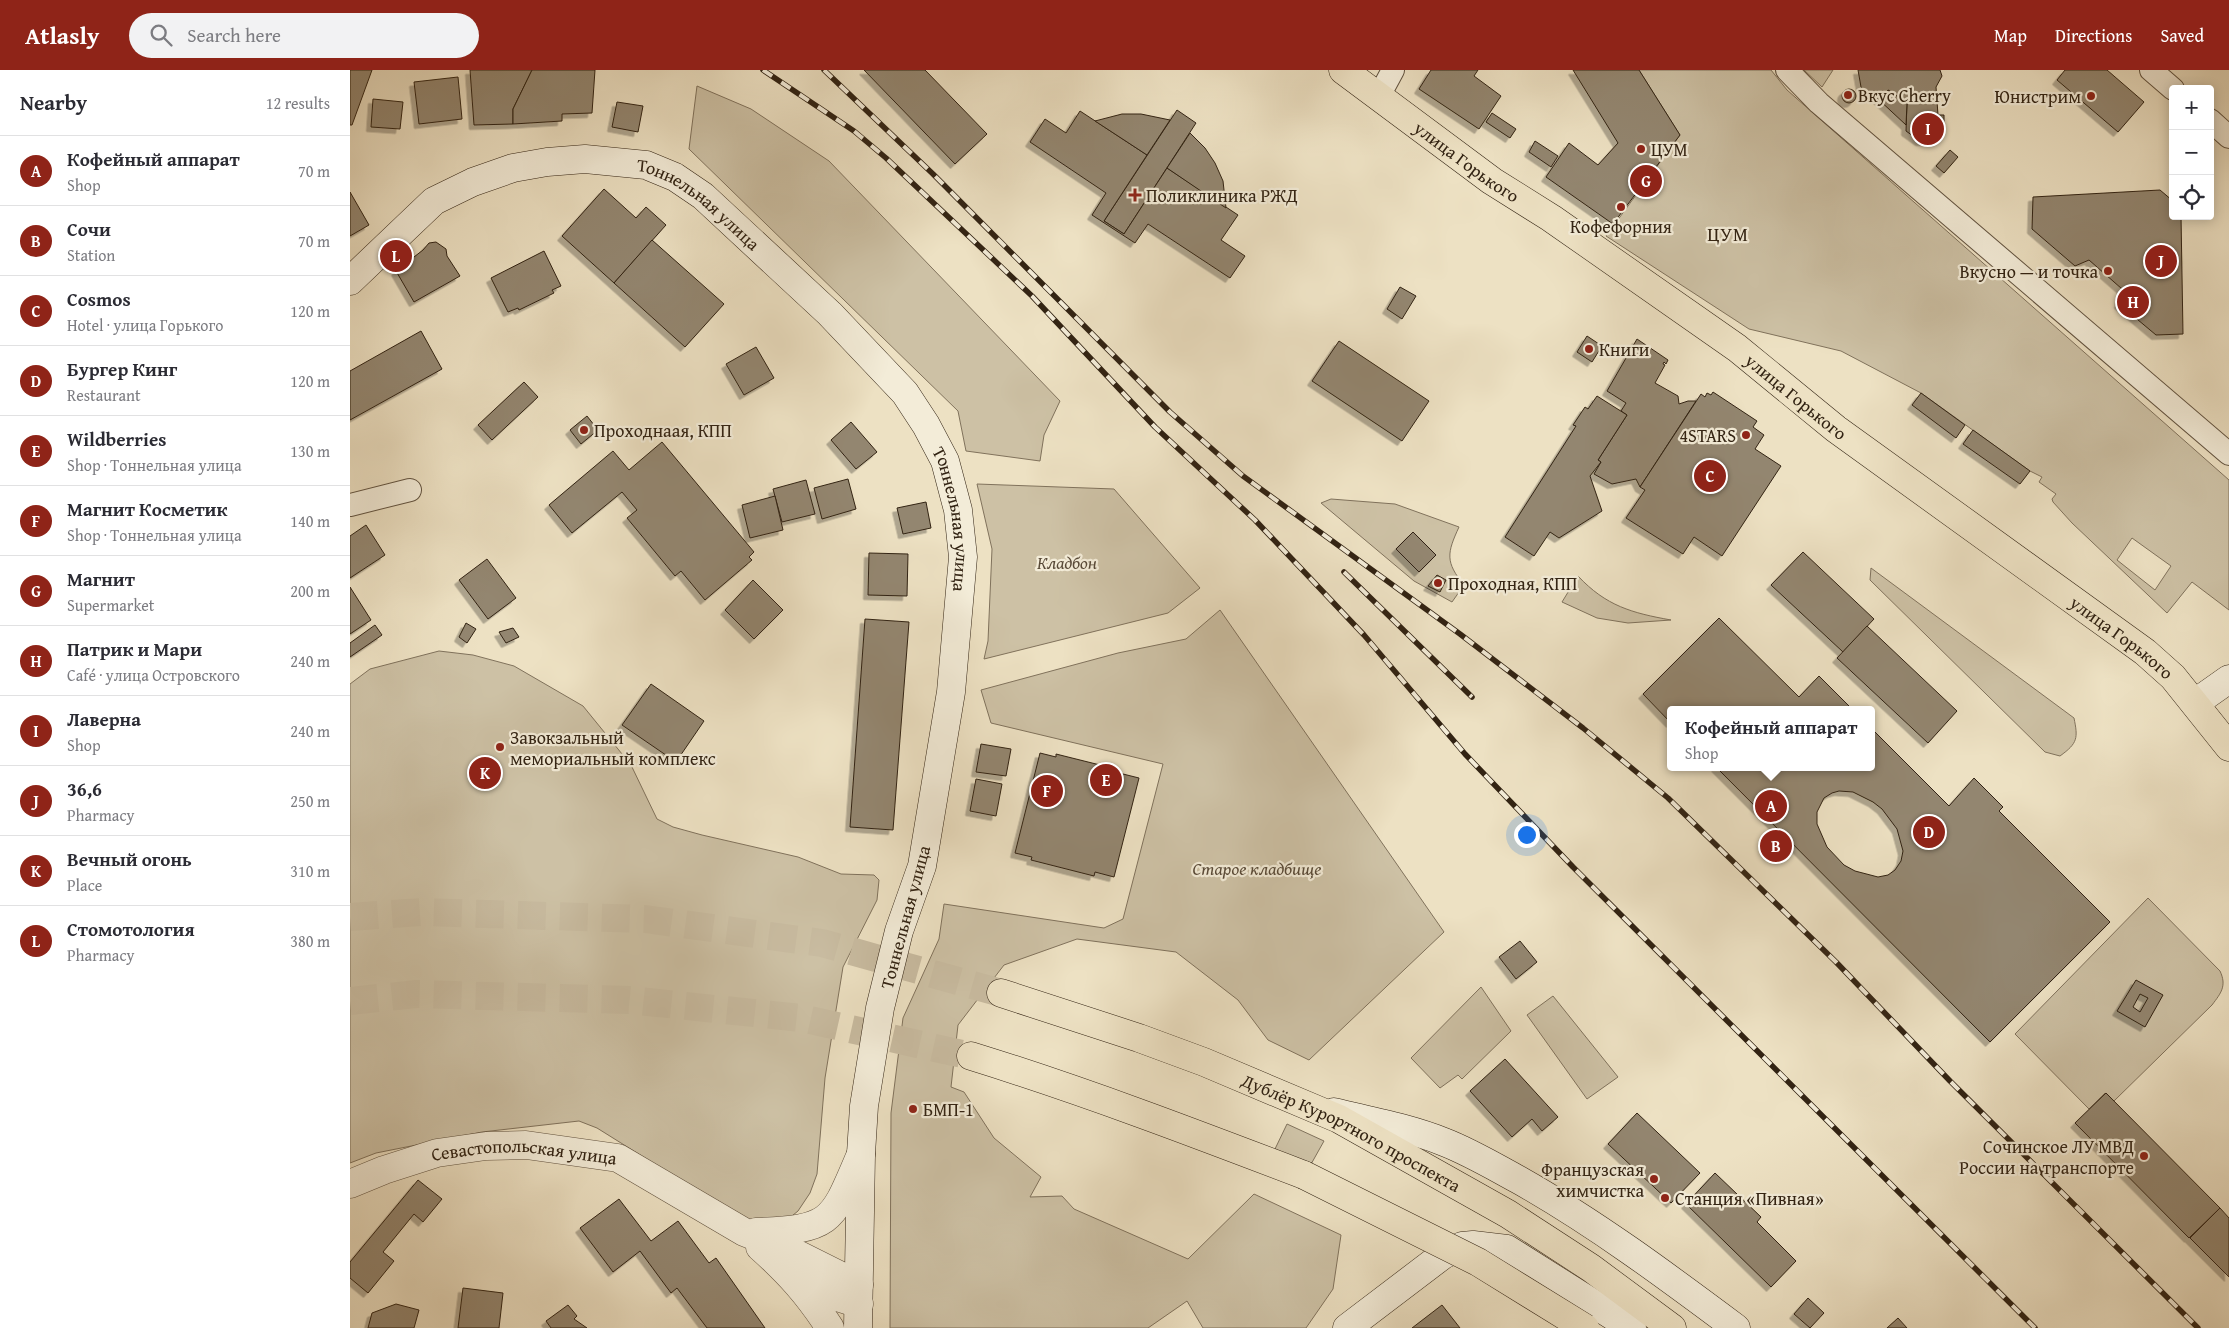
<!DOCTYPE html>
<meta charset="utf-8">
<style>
:root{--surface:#fff;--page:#f2f2f3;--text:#2b2b33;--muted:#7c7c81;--line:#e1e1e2;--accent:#8f2418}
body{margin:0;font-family:"Gentium Book Plus",serif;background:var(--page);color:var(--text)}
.controls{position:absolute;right:15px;top:15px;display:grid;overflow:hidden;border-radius:5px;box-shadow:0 2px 12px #0003}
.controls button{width:45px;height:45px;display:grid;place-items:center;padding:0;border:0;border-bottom:1px solid var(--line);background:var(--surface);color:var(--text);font:25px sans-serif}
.you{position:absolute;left:1176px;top:764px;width:18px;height:18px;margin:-12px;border:4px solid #fff;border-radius:50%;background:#1a73e8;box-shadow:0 0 0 8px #1a73e833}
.badge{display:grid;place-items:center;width:32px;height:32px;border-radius:50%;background:var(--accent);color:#fff;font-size:16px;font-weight:700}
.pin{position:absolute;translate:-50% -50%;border:2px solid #fff;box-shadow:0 1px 5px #0006}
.popup{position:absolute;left:1317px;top:636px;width:208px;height:65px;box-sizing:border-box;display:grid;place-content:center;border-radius:5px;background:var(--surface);filter:drop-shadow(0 1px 4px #0005);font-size:16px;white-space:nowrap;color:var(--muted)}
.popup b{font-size:19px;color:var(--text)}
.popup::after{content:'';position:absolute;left:50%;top:100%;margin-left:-10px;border:10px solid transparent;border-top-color:var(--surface)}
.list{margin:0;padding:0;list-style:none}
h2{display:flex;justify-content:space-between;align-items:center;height:65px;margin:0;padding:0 20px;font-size:21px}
h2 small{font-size:16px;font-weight:400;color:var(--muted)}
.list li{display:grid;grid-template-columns:32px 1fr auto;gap:15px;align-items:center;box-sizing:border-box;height:70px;padding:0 20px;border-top:1px solid var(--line)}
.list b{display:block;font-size:19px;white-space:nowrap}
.list p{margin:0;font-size:16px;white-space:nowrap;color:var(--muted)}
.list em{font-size:16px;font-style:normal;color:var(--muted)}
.icon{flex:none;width:28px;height:28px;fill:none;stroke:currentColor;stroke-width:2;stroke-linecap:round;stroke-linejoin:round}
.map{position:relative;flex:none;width:1879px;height:1258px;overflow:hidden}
header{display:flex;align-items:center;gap:30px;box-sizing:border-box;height:70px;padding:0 25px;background:var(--accent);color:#fff}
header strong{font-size:24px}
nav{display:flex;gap:28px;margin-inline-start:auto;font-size:18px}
.search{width:350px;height:45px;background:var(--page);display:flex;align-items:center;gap:12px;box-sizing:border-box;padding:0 18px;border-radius:28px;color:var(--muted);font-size:19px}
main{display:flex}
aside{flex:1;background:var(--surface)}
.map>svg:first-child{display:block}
</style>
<header>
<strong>Atlasly</strong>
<div class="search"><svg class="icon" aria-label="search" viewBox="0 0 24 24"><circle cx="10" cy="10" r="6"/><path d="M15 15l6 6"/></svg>Search here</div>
<nav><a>Map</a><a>Directions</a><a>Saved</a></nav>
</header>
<main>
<aside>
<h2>Nearby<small>12 results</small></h2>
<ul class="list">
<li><span class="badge">A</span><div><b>Кофейный аппарат</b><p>Shop</p></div><em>70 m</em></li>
<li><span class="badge">B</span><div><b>Сочи</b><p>Station</p></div><em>70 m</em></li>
<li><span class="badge">C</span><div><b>Cosmos</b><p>Hotel · улица Горького</p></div><em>120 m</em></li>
<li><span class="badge">D</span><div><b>Бургер Кинг</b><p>Restaurant</p></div><em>120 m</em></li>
<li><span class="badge">E</span><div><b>Wildberries</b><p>Shop · Тоннельная улица</p></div><em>130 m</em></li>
<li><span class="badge">F</span><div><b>Магнит Косметик</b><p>Shop · Тоннельная улица</p></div><em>140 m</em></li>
<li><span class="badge">G</span><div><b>Магнит</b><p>Supermarket</p></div><em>200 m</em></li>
<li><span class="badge">H</span><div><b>Патрик и Мари</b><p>Café · улица Островского</p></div><em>240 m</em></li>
<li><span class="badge">I</span><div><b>Лаверна</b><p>Shop</p></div><em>240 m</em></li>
<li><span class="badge">J</span><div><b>36,6</b><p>Pharmacy</p></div><em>250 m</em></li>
<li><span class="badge">K</span><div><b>Вечный огонь</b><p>Place</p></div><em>310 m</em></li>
<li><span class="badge">L</span><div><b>Стомотология</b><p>Pharmacy</p></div><em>380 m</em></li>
</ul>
</aside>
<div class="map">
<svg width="1879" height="1258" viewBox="0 0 1879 1258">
<defs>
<filter id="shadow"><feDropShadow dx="-4.5" dy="4.5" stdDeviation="0" flood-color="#0004"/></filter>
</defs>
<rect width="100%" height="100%" fill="#ede1c3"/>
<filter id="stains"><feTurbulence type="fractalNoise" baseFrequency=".004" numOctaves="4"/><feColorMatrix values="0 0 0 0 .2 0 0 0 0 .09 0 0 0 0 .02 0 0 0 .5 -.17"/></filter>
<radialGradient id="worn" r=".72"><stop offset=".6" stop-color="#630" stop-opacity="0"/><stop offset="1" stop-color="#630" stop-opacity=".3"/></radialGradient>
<g fill="#cdc1a5" stroke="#80725c" fill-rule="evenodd">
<path d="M1289,0H1421L1437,20L1879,410V540L1842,512L1817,543L1722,453L1703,432L1702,429L1706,424L1689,412L1692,407L1680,401L1571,323L1491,281L1399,259L1256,166L1330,65ZM1782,468L1821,496L1805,520L1767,490Z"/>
<polygon points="1454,0 1483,0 1472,17"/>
<polygon points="347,16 401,39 479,91 710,331 694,365 690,391 616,381 608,341 339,79"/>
<polygon points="627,414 764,419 850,518 818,543 634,589 638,571 642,479"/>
<path d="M981,429L1045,434L1109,457C1097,483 1095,492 1114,515L1102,532L1064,511L971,433Z"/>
<path d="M1521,498L1724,648C1728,668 1728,673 1710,686L1695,682L1520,510Z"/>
<path d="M1228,506C1256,536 1282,543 1321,550L1278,553L1247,548L1212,532Z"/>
<polygon points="870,540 1094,862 959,990 918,970 888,930 826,882 727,869 654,895 608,955 601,1017 614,1022 644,1068 691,1107 680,1127 712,1126 724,1139 838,1189 904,1124 991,1165 983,1219 956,1258 853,1258 837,1231 798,1258 540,1258 541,1043 553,948 589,869 594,834 754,858 773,849 813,694 641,653 631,620 768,583 836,569"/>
<polygon points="89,581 123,585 164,596 233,636 281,695 307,749 323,757 352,765 448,787 491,804 524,805 529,810 527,830 493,897 475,1008 467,1104 460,1123 448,1141 437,1150 421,1155 391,1148 247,1058 229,1051 132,1062 26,1083 0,1093 0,614 20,599"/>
<path d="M1798,828L1870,901C1877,916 1871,923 1862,935L1764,1031L1755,1023L1739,1039L1665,964Z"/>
<polygon points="1131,917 1161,961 1112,1009 1108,1005 1090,1018 1061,988"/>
<polygon points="1203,926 1268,1007 1237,1029 1177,945"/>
<polygon points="937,1054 974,1071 960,1096 925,1079"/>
</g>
<g fill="#93866f" stroke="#322313" fill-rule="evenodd" filter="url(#shadow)">
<polygon points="0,0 22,0 2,55 0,55"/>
<polygon points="120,0 182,0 163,39 163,54 124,55"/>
<polygon points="182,0 245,0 242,43 212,44 212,51 163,54 163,39"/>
<polygon points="514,0 575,0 637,64 605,94"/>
<polygon points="1081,0 1128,0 1124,6 1151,26 1129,59 1069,19"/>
<polygon points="1223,0 1289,0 1330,65 1263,154 1196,107 1219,73 1248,95 1268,73"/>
<polygon points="1508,0 1590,0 1592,6 1586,17 1588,45 1594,45 1594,63 1588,71 1570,71 1556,61 1557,33 1538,20 1533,26 1527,28 1522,27 1511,17"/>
<polygon points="1715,0 1757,0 1794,32 1768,62 1707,10"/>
<polygon points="108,7 112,49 69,54 64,12"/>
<circle cx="1499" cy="26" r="7"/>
<polygon points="1538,20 1557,33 1556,55 1527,28 1533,26"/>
<polygon points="23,29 53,32 50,59 21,57"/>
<polygon points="267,32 293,36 288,62 262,57"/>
<polygon points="827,40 846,53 774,164 754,151"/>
<polygon points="730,41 797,85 754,151 774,164 817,98 888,145 871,170 895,186 880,208 798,154 785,173 742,145 756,123 680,72 695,49 716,63"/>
<polygon points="1142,43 1166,59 1160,68 1136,52"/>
<polygon points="772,44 791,44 820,50 797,85 745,51"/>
<polygon points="840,63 855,78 865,93 873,111 876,138 817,98"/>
<polygon points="1185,71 1208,86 1201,97 1179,82"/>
<polygon points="1600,80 1608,87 1594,103 1586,96"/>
<polygon points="254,119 286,148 296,137 316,155 264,213 212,166"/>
<polygon points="1810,120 1823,131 1823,146 1831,146 1833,264 1806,265 1769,234 1772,219 1739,190 1725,196 1682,159 1683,127"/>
<polygon points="0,122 19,155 0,166"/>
<polygon points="302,170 374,234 335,277 264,213"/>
<polygon points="86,172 96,179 97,186 110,206 64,232 46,201 73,180 79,173"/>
<polygon points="194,181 211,216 202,220 204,223 169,240 168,238 158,242 141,208"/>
<polygon points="1050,217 1066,226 1052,249 1037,239"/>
<polygon points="71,261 92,299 0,350 0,301"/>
<polygon points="1237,266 1252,276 1242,292 1227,282"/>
<polygon points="1287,269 1318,290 1316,294 1314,292 1313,294 1315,295 1305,313 1328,326 1329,334 1338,331 1346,331 1290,417 1286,409 1262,414 1244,404 1251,392 1248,390 1277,345 1271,341 1276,333 1257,321"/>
<polygon points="989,271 1079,331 1052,371 962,311"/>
<polygon points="406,277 424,308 394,325 376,294"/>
<polygon points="174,312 188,327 142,370 128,355"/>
<polygon points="1363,322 1407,351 1403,357 1414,365 1405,379 1431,396 1372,486 1344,467 1333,484 1276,448 1295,420 1290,417 1351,324 1355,327 1357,323 1361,325"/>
<polygon points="1571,323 1615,355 1606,368 1562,335"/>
<polygon points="1247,326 1277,345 1248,390 1251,392 1240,406 1252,441 1209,468 1200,462 1184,486 1155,467 1226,356 1223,355 1235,337 1238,339"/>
<polygon points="237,346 248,360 231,374 220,360"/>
<polygon points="501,352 527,382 506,399 481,370"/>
<polygon points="1623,360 1680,401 1670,414 1613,374"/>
<polygon points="312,372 404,482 399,487 402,490 355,530 331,501 325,506 277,448 287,440 272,422 222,463 199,435 263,381 279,400"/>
<polygon points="498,409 506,439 472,449 464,418"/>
<polygon points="456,410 465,444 432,452 423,419"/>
<polygon points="425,426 433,460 400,468 392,435"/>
<polygon points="576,432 581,458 553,464 547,438"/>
<polygon points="16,455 35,485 0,508 0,466"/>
<polygon points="1063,462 1086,485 1069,502 1046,479"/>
<polygon points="1453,482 1524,549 1493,582 1421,515"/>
<polygon points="519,483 558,484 557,526 518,525"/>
<polygon points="137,489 166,528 138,549 109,510"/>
<polygon points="1087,505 1096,510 1090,522 1078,516"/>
<polygon points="403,510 433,540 404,569 375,540"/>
<polygon points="0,517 21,550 0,564"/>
<polygon points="1369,548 1449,627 1469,606 1503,640 1321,640 1321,653 1293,624"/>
<polygon points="515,549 559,552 543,760 500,757"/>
<polygon points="116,553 126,559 117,573 109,567"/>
<polygon points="25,555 32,565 0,587 0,573"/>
<polygon points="1517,556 1607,641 1578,673 1487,588"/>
<polygon points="163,558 169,567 156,573 149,562"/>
<polygon points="301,614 354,651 326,692 272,655"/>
<path d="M1521,658L1599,736L1624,708L1653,737L1649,741L1760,852L1640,972L1366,697H1521ZM1489,721L1503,722L1523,732L1532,739L1547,759L1553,781L1551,791L1545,800L1538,805L1528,807L1505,801L1494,795L1477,777L1467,754V742L1474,728L1482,723Z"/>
<polygon points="631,674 661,679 656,706 626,702"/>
<polygon points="690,683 706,687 706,684 770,700 769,703 789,708 764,807 745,802 744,806 681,790 682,787 665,783"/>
<polygon points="626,709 652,714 646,746 620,741"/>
<polygon points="1170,871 1187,892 1166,909 1149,887"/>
<path d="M1786,910L1813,925L1795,957L1767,941ZM1790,924L1798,928L1790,942L1783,937Z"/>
<polygon points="1155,989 1208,1047 1192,1061 1182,1049 1162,1067 1120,1021"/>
<polygon points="1756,1023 1870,1138 1839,1168 1725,1053"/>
<polygon points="1287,1043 1350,1103 1321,1133 1258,1074"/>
<polygon points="1365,1103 1411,1147 1407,1152 1446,1191 1421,1217 1336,1134"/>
<polygon points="68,1110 92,1129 73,1152 64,1144 33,1182 44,1191 18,1223 0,1208 0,1192"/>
<polygon points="269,1129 301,1171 328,1151 359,1193 366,1188 415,1258 357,1258 327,1218 321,1223 290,1181 263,1202 230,1158"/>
<polygon points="1870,1138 1879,1148 1879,1207 1840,1168"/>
<polygon points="113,1218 153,1223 149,1258 108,1258"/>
<polygon points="1458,1228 1474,1243 1460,1258 1444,1244"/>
<polygon points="46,1234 69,1240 64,1258 18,1258 22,1243"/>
<polygon points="218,1235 227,1246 224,1249 237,1258 201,1258 196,1251"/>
<polygon points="1092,1235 1110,1258 1062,1258"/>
<polygon points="1548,1248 1557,1258 1537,1258"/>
</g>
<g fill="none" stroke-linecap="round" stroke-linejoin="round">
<g stroke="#c8bba0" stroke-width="28" stroke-dasharray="28 14" stroke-linecap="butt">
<polyline points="0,847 72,842 295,849 472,873 651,923"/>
<polyline points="0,931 66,924 279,930 451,948 621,986"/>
</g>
<g stroke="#61523f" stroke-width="24">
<g id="minor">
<polyline points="1437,0 1469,33 1879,384"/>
<polyline points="1801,0 1823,19"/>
<polyline points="1029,26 1043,0"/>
<polyline points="1860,50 1879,67"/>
<polyline points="0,435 60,420"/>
</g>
</g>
<g stroke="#61523f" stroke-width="29">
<g id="tertiary">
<path id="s1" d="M0,1114L34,1100L87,1083L136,1076L176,1075L268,1088L394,1162L437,1179L509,1215"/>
<path d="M406,1162C483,1159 482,1152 511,1084"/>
<path d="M410,1177C439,1203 458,1224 480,1258"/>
<polyline points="447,1205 487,1227 509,1234"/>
</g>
</g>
<g stroke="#322313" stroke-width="29">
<g id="secondary">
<path id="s2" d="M0,211L84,131L123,112L163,98L197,92L235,89L296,95L325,107L353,126L480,244L555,323L576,355L595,391L608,440L613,487L601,622L572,796L549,861L530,938L514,1036L511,1084L508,1258"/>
<polyline points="1845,633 1879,609"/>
<path d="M984,1042C1021,1051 1059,1058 1094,1072C1120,1082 1145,1097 1169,1110C1245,1153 1315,1205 1386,1258"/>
<polyline points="997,1258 1093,1185 1112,1176 1123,1175 1157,1179 1282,1258"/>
</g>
</g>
<g stroke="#322313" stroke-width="29">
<g id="primary">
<path id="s3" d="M993,0L1142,111L1201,148L1387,278L1486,359L1795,582L1823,607L1879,677"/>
<path id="s4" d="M651,923L789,968L854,992L989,1049L1158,1144L1241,1198L1322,1258"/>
<path d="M621,986C734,1021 844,1063 954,1105"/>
</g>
</g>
<use href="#minor" stroke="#f3ecd8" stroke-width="22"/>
<use href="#tertiary" stroke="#f3ecd8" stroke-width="28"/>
<use href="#secondary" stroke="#f3ecd8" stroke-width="28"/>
<use href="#primary" stroke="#ede1c3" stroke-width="28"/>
<g stroke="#322313" stroke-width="5.5">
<g id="rail">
<polyline points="413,0 504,61 536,88 682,226 805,357 905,450 1014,565 1115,684 1223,797 1685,1258"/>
<polyline points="474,0 583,104 820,342 893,406 1110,564 1233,658 1318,728 1486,892 1600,1011 1848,1258"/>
<polyline points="994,502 1122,627"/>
</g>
</g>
<use href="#rail" stroke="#f3ecd8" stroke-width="4" stroke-dasharray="11" stroke-linecap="butt"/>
<g stroke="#322313" stroke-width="29" stroke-linecap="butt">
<polyline id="primary-bridge" points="954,1105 1128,1192 1235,1258"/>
</g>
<use href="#primary-bridge" stroke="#ede1c3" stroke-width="28"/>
</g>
<g fill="#8f2418" stroke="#f3ecd8" stroke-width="2">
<circle cx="1498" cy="25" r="5"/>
<circle cx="1741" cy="26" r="5"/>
<circle cx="1291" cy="79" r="5"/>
<path d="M782.5 117.5h5v5h5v5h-5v5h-5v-5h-5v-5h5z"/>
<circle cx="1271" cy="137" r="5"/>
<circle cx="1758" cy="201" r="5"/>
<circle cx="1239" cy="279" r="5"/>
<circle cx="234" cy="360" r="5"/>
<circle cx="1396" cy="365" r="5"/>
<circle cx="1088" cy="513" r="5"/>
<circle cx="150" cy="677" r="5"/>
<circle cx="563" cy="1039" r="5"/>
<circle cx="1794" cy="1086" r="5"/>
<circle cx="1304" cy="1109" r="5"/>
<circle cx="1315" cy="1128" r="5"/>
</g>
<g text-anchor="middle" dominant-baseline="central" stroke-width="4.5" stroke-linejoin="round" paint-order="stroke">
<g font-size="18" fill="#322313" stroke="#f3ecd8" text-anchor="start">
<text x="1508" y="25">Вкус Cherry</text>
<text x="1731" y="26" text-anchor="end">Юнистрим</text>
<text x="1301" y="79">ЦУМ</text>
<text x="796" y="125">Поликлиника РЖД</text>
<text x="1271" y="156" text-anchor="middle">Кофефорния</text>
<text x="1748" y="201" text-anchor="end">Вкусно — и точка</text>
<text x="1249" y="279">Книги</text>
<text x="244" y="360">Проходнаая, КПП</text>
<text x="1386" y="365" text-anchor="end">4STARS</text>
<text x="1098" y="513">Проходная, КПП</text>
<text x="160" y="667">Завокзальный<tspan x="160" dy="21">мемориальный комплекс</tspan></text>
<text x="573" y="1039">БМП-1</text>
<text x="1784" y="1076" text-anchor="end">Сочинское ЛУ МВД<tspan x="1784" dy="21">России на транспорте</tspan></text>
<text x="1294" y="1099" text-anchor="end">Французская<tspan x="1294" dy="21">химчистка</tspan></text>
<text x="1325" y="1128">Станция «Пивная»</text>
</g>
<g font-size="18" fill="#322313" stroke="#f3ecd8">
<text stroke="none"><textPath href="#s3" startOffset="154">улица Горького</textPath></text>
<text stroke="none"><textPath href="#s2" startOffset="401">Тоннельная улица</textPath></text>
<text stroke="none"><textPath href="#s3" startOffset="559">улица Горького</textPath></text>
<text stroke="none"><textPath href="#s2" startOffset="821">Тоннельная улица</textPath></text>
<text stroke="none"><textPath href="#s3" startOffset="964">улица Горького</textPath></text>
<text transform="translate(555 847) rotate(-75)">Тоннельная улица</text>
<text stroke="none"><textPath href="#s4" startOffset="378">Дублёр Курортного проспекта</textPath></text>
<text stroke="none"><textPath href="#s1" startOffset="180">Севастопольская улица</textPath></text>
</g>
<g font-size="18" font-style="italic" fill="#594a38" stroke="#f3ecd8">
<text x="717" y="492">Кладбон</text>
<text x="907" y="798">Старое кладбище</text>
</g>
<g font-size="19" letter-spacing="1" fill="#322313" stroke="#f3ecd8">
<text x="1378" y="164">ЦУМ</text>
</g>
</g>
<rect width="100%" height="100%" filter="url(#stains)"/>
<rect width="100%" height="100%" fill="url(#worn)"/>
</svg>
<div class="controls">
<button>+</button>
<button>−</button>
<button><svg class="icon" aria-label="locate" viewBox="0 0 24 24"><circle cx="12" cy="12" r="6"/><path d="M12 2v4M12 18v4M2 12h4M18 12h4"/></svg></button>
</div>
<div class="you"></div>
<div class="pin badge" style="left:1421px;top:736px">A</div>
<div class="popup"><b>Кофейный аппарат</b>Shop</div>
<div class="pin badge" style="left:1426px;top:776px">B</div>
<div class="pin badge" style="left:1360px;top:406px">C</div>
<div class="pin badge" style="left:1579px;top:762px">D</div>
<div class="pin badge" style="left:756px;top:710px">E</div>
<div class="pin badge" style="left:697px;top:721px">F</div>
<div class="pin badge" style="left:1296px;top:111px">G</div>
<div class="pin badge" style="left:1783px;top:232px">H</div>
<div class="pin badge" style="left:1578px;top:59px">I</div>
<div class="pin badge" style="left:1811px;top:191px">J</div>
<div class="pin badge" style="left:135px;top:703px">K</div>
<div class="pin badge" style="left:46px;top:186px">L</div>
</div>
</main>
